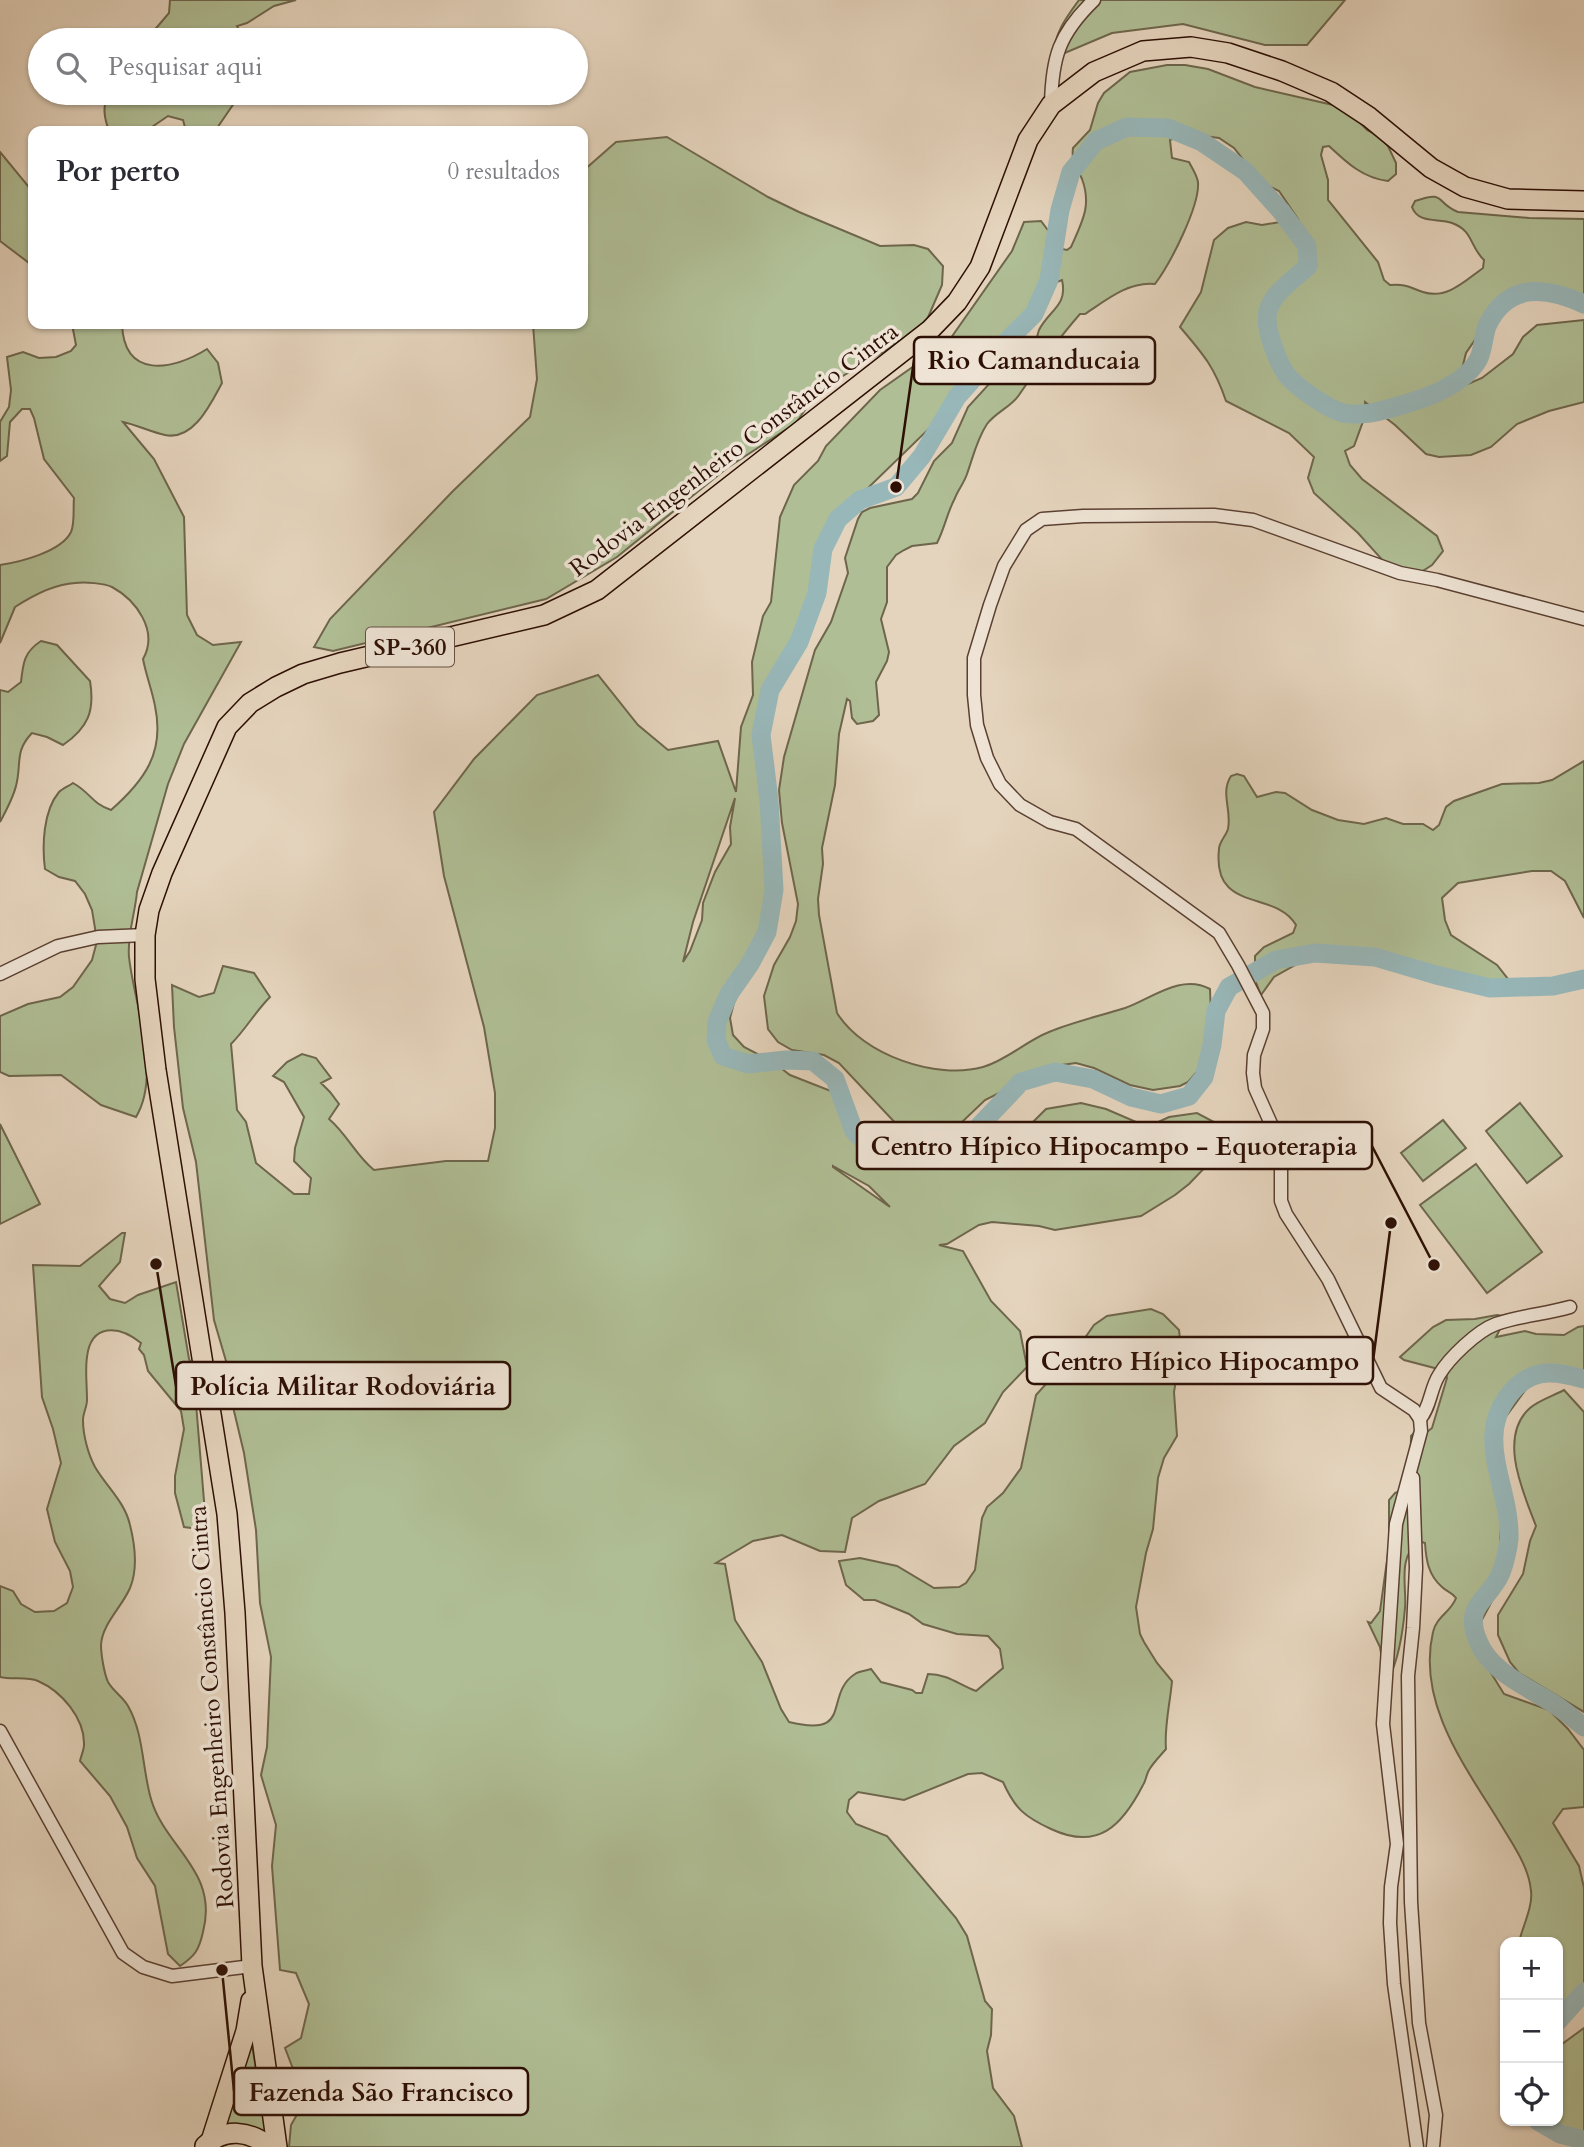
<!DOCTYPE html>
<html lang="pt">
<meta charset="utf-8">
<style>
:root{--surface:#fff;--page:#f7f7f7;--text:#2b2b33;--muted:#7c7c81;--line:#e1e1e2}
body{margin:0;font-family:Cardo,serif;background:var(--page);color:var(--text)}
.controls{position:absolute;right:21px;bottom:21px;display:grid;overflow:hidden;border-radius:14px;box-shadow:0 2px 5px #0004}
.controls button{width:63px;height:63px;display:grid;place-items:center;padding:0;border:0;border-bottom:2px solid var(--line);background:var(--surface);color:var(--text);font:35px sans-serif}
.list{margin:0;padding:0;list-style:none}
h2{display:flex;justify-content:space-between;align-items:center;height:91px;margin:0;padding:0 28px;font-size:30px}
h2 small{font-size:23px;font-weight:400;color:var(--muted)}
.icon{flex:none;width:38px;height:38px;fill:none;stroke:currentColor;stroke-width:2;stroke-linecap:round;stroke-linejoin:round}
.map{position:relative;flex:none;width:1584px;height:2147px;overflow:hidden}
.search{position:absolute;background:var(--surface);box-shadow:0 2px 5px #0004;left:28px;top:28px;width:560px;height:77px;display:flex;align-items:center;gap:18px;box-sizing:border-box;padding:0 24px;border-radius:38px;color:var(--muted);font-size:26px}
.panel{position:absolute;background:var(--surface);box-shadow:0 2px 5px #0004;left:28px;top:126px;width:560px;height:203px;border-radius:14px}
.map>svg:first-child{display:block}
</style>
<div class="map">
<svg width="1584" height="2147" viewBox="0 0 1584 2147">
<rect width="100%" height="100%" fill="#e5d4bd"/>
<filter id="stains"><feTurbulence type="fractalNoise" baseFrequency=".00286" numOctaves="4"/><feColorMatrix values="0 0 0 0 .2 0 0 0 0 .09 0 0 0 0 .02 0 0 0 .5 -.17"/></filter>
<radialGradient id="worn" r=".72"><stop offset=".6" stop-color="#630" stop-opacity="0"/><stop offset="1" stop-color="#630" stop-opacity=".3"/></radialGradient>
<g fill="#b0be95" stroke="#6e664c" stroke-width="2" fill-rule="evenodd">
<polygon points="170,0 296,0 274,6 247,23 237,26 241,34 240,40 146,40 169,13"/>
<path d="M1079,0H1345L1307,45H1265L1183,24L1112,33L1053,58C1054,34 1065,19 1079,0Z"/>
<path d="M1167,65H1185L1208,69L1255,87L1346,108L1367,130L1379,136L1388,146L1396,163V174L1388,181C1363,178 1347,163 1329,146L1323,147L1321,155L1328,180V200L1378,262L1384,280L1390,285C1408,284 1408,287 1423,292C1447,300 1466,280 1483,268L1484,260C1469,246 1474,231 1452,223C1438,218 1418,224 1412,207L1415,201C1447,190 1434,202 1458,212L1529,218L1584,219V296L1556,288L1513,298L1486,324L1466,353L1462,369L1468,384L1482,378L1513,354L1523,337L1537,325L1584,320V402L1549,411L1517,424L1491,447L1471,455L1439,457L1426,454L1395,425L1365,402V416L1354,446L1345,451L1350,465L1362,479L1437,536L1443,551L1432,565L1418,574L1385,563L1358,533L1314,493L1308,478L1314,457L1289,433L1226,401C1214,366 1203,354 1180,327L1201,292L1214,240L1228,228L1246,222L1262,225L1298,219L1279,191L1261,182L1234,148L1219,138L1187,134L1170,140L1172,158L1189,162C1192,168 1197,175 1198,182C1200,206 1170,264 1155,284C1129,281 1106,300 1085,314H1080C1058,339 1038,367 1019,395C1011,407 996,412 987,424C977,439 973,457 967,474C964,483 958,490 955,498C947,513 945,527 937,543L912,546L904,550L896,555L887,567V602L881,619L889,652L887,661L876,682L879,715L873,721L857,724L852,718L850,701L847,699L839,734L835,785L822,848L823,864L818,899L819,915L837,1013C863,1055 936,1080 983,1067C1007,1060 1026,1041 1049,1032C1073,1022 1100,1016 1125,1008C1151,999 1181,973 1210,989L1211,1015L1206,1039L1207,1056L1204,1064L1188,1082L1180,1086L1153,1090L1130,1085L1094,1068L1076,1063L1054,1066L985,1100L960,1124L950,1131L941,1133L901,1129L839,1063L824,1055L792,1050L778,1042L768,1029L764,996L774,965L790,937L796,921L798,904L782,823L779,790L784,757L815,650L831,622L848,573L845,558L858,519L862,512L870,508L912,499L918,493L934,461L952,443L968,407L991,382L998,371L1034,347C1037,341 1037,335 1039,330C1049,310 1068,306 1062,280L1049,285C1041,301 1034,319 1022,333C1004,355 987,353 975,384L833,522L821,539L825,582L816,609L808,623L805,639L790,668L772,694L765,780L774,862L770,913L762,944L734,1003L730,1018L733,1035L744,1047L773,1062L790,1075L831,1091L878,1150L905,1161L923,1164L969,1157L1023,1132L1046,1109L1081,1103L1106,1109L1143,1125L1154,1124L1169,1117L1197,1113L1214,1122L1220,1130L1222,1139L1215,1157L1189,1184L1175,1195L1141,1216L1055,1230L1039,1226L992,1222L979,1225L947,1244L939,1245L963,1251L991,1301L1020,1331L1027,1367L1003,1392L985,1423L954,1446L925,1484L879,1501L852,1518L845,1552L820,1551L782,1535L753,1541L716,1563L725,1564L735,1620L762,1662L781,1709L789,1722C855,1738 823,1695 855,1674C859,1671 866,1671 871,1669L881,1682L912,1690L916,1693H922L928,1674C947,1674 958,1684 976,1691L1003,1668L1000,1649L988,1636L957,1634L923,1624L909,1614L875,1600H864L846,1585L839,1561L860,1558L897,1566L934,1588L959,1587L966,1583L975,1570L982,1518L987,1507L1003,1493L1021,1468L1036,1395L1075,1352L1094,1325L1107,1316L1151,1309L1163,1314L1179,1330L1181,1349L1174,1392L1177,1436L1164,1458L1158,1478L1153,1529L1146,1553L1136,1607L1140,1634L1144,1642L1157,1663L1172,1681C1170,1704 1164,1727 1166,1749C1160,1756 1153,1763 1149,1770C1146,1775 1146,1781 1143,1785C1122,1826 1098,1851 1051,1829C1025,1817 1015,1809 1003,1782L982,1773L968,1774L904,1800L858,1792L849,1800L847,1812L856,1824L887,1836L956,1918L967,1936L985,2001L992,2009L991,2035L987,2051L993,2088L1014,2116L1022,2147H289L291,2125L299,2111L303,2095L285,2048L301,2038L309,2004L296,1973L280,1970L272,1866L276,1825L261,1775L267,1747L271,1657L260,1603L256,1530L244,1453L234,1411L226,1361L214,1320L196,1162L183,1108L174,1027L172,985L199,997L214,993L223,966L254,973L270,997C255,1012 246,1029 231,1044L237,1110L246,1122L256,1163L294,1194H309L311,1178L294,1161L295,1148L304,1117L284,1082L273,1076L287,1062L302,1054L316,1058L331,1078L321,1083L330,1092L339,1104L329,1119C347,1134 356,1156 374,1170L446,1161H488L495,1128V1093L484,1027L444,876L434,812L474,759L537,695L598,675L638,725L668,750L718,741L736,792L741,727L753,695L752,662L763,616L771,602L780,517L794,485L818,461L826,446L880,390L948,342L1012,251L1024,222L1041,221L1053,237L1057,248L1067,250L1071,247C1082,222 1092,206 1082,179C1077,167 1071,162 1073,148L1090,130L1098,103L1104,93L1130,72ZM735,798L730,827L731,844L715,872L703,903L702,920L690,951L683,962L693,922ZM833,1166L869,1186L890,1207L833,1167Z"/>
<path d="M109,93H241L215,131H186L183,120L168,116L146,131H109C104,117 102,106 109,93Z"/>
<polygon points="667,137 768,197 799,212 880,246 914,245 928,249 943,266 942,285 926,322 891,347 818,391 796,423 727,468 617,557 546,599 333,651 314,647 330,619 453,491 530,417 537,379 533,324 583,324 583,171 616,142"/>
<polygon points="0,152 33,192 33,266 0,241"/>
<path d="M72,324H122C124,379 172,371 207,349L218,363L222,383C211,403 194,441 165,435C151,432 137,425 123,422L154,459L184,517L187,615L197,635L213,645L241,642L184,744L168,784L137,892C135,914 127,935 129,957C134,1004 162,1074 136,1117L101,1105L61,1075L9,1076L0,1072V1016L28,1004L60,997L73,987L92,960L96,945L95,928L92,910L85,894L75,881L59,877L45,869C42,846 43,811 59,792C63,788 69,786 73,783C91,793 91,803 111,810C144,781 165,753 155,706C152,690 146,675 143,659C159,631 136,600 112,587C104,583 85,582 75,583C54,584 32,596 15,607L0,643V565C20,562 61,552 71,532C75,523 73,508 74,498L44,459L34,418L30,409H22L10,422L7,456L0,461V422L9,407L11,390L7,357L23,352L39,358L56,357L71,351L76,345Z"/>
<path d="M41,641L57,645L90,681C95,711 88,728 63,745L47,737L32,733C14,752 22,763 16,786C13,798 6,811 0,822V690L8,692L21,682C23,663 24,652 41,641Z"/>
<path d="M1584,761V918L1565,881L1551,871H1532L1458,883L1442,898L1445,920L1451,935L1497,965L1508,979L1511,992H1484L1461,986L1430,970L1396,958L1353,951L1329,953L1306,959L1274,977L1261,995L1255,980V956L1264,947L1293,933L1296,925C1275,889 1212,914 1219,849C1219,842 1226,836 1228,829C1232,810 1220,793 1231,776L1237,774L1244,776L1257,797L1276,792L1285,793L1312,810L1338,820L1364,824L1386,818L1403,824H1423L1433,830L1439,825L1446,807L1454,801L1502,784L1539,783L1552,780Z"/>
<polygon points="1520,1103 1562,1156 1527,1183 1486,1131"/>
<polygon points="1443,1120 1466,1148 1423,1181 1401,1153"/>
<polygon points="0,1124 40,1204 0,1224"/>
<polygon points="1476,1164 1542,1252 1487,1293 1420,1205"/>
<path d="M122,1233H125L120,1262L99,1286L110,1299L125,1303L138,1295L176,1282L189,1359L193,1367L205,1513L199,1529L184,1527L175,1493V1476L184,1429L181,1411L148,1371L144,1355L139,1349L141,1343C119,1325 91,1323 87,1357C85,1371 87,1385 87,1400C87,1407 83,1413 83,1420C83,1435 88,1454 95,1467C106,1486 125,1502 130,1525C135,1545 138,1569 130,1588C122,1607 102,1624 101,1645C101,1654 104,1673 108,1682C113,1691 123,1697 128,1706C144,1734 142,1768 151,1799C165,1848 219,1871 203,1932C199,1950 195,1956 180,1966L168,1954L155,1886L137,1858L127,1827L110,1796L80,1761C81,1756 84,1750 84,1745C85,1718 61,1691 38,1681C27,1676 12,1680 0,1677V1586L13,1591L21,1604L35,1612L54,1611L67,1603L73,1587L70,1571L55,1542L47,1509L61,1463L53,1429L42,1397L33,1265L80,1266Z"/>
<path d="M1497,1315L1503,1316L1504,1321L1496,1337L1525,1331L1536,1334L1564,1335L1578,1327L1584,1326V1379L1561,1375L1544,1376L1531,1382L1505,1418L1495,1456L1503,1503L1500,1540L1503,1569L1499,1588L1477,1629L1476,1642L1478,1652L1504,1694L1549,1710L1568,1729L1584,1750V1807L1563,1809L1553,1823L1579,1866L1584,1888V1997L1568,2013L1561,2016L1558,2015V1942H1524L1520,1938C1524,1924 1533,1905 1531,1891C1529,1868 1515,1848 1503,1828C1468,1770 1416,1705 1433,1632C1436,1617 1451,1612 1456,1598C1452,1592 1447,1592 1442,1587C1428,1575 1426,1559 1425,1543L1419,1541C1397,1557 1407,1587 1405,1608C1403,1631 1399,1658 1389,1678H1385L1380,1647L1368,1622L1371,1623L1380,1611L1389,1546V1500L1395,1493L1410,1486L1411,1436L1417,1430L1427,1432L1432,1428L1447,1378L1446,1373L1442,1370L1404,1360L1400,1357L1433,1327L1446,1320L1475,1319Z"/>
<path d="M1564,1390L1584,1412V1712L1519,1673L1510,1662L1498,1635V1615L1523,1574L1530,1541L1536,1526C1524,1494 1497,1437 1530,1408C1539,1400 1553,1396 1564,1390Z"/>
<polygon points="1584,2028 1584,2137 1566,2138 1553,2128 1549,2121 1558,2121 1558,2047"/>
<path d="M252,2045L267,2135C252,2125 242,2123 224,2127Z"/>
</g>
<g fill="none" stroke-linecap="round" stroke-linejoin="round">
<g stroke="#98b7b9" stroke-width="19">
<path d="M1584,304C1547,287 1509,282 1488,324C1483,334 1484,349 1478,360C1460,391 1408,404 1376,412C1367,414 1352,415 1343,413C1328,409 1296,387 1286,374C1278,363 1267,333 1267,319C1267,295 1293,281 1308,266L1307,246L1281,211L1245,171L1202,142L1168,128L1127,127L1096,141L1071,172L1060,210L1049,280L1034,314L1005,343L957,397L922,456L896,487L860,500L838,519L823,549L817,593L799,642L770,690L761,735L769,800L774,890L767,932L750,964L729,994L717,1022L716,1040L723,1056L748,1064L786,1060L813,1061L835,1079L854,1131L873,1149L900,1158L931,1156L964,1142L1021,1082L1055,1072L1093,1079L1131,1097L1161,1104L1189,1096L1204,1077L1212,1045L1216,1011L1229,987L1276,960L1315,953L1375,957L1436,975L1490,988L1553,986L1584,979"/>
<path d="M1584,1379C1559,1372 1536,1367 1515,1388C1470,1435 1511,1485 1509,1539C1508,1550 1504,1566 1500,1575C1488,1601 1463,1605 1478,1641C1490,1672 1528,1687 1554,1704C1565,1711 1574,1719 1584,1727"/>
<polyline points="1558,2021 1584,1992"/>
<polyline points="1538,2121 1560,2134 1584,2140"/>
</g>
<g stroke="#5b4032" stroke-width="15">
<g id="street">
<path d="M1051,105C1052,57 1059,34 1094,0"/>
<polyline points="0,974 58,946 98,937 145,935"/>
<path d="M1420,1419C1431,1406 1430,1389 1439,1375C1449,1358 1477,1331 1496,1324C1519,1316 1546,1314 1570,1307"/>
<polyline points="1413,1478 1416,1568 1413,1628 1408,1676 1411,1902 1419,2023 1436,2115 1433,2147"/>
<polyline points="0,1731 123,1953 143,1967 172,1976 252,1966"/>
<polyline points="1417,2147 1394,1984 1390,1923 1391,1887 1397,1844 1383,1724 1396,1524 1421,1431 1420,1419 1414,1410 1381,1388 1328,1279 1286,1214 1281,1201 1281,1153 1276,1135 1255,1088 1253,1073 1254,1055 1263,1029 1263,1013 1238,965 1219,933 1076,829 1050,822 1020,805 1000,784 987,758 977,725 974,695 974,658 990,605 1004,566 1026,530 1042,519 1083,516 1214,515 1253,520 1400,573 1437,580 1584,619"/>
</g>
</g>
<g stroke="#2d0f04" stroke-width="22">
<g id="primary">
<polyline points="211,2141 246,2031 251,2001"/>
<path d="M205,2146C225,2127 250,2131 270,2147"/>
<polyline points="277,2147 252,1966 235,1613 227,1514 156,1070 145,979 145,935 149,910 162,873 227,727 250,703 276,687 303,674 340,663 544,615 597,590 930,330 957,302 980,267 1028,140 1051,105 1094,72 1143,51 1191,47 1228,53 1282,71 1331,92 1369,117 1431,168 1465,187 1508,199 1584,201"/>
</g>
</g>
<use href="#street" stroke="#eee3d4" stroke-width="12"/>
<use href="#primary" stroke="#e5d4bd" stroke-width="19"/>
</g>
<g text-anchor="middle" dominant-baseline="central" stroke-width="7" stroke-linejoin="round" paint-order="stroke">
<rect fill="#eee3d4" stroke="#674f42" stroke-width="2" x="366" y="627.5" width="88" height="39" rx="5"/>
<g font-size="23" font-weight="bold" fill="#2d0f04">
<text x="410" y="647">SP-360</text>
</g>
<g font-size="24" fill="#2d0f04" stroke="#eee3d4">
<text transform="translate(734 450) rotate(-37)">Rodovia Engenheiro Constâncio Cintra</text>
<text transform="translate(212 1707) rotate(-94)">Rodovia Engenheiro Constâncio Cintra</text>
</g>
</g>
<path fill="none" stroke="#2d0f04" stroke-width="2.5" d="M896 487L914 360M1434 1265L1372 1146M1391 1223L1373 1361M156 1264L176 1386M222 1970L234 2091"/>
<g fill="#2d0f04" stroke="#eee3d4" stroke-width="2.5">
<circle cx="896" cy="487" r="7"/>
<circle cx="1434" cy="1265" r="7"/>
<circle cx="1391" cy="1223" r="7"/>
<circle cx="156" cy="1264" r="7"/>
<circle cx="222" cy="1970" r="7"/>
</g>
<g fill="#eee3d4" stroke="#2d0f04" stroke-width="2.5">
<rect x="914" y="337" width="241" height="47" rx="7"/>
<rect x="857" y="1122" width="515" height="47" rx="7"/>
<rect x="1027" y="1337" width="346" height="47" rx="7"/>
<rect x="176" y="1362" width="334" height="47" rx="7"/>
<rect x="234" y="2068" width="294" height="47" rx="7"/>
</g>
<g font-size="26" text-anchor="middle" font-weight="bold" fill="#2d0f04">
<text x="1034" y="369">Rio Camanducaia</text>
<text x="1114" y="1155">Centro Hípico Hipocampo - Equoterapia</text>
<text x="1200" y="1370">Centro Hípico Hipocampo</text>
<text x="343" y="1395">Polícia Militar Rodoviária</text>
<text x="381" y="2101">Fazenda São Francisco</text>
</g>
<rect width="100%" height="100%" filter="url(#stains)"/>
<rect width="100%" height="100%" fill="url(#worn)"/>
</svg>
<div class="controls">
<button>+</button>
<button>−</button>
<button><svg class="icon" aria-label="locate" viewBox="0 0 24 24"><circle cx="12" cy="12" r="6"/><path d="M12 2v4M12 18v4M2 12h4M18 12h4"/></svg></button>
</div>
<div class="search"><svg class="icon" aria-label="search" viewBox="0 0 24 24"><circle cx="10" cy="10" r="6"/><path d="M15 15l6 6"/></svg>Pesquisar aqui</div>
<section class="panel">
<h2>Por perto<small>0 resultados</small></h2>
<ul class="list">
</ul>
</section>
</div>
